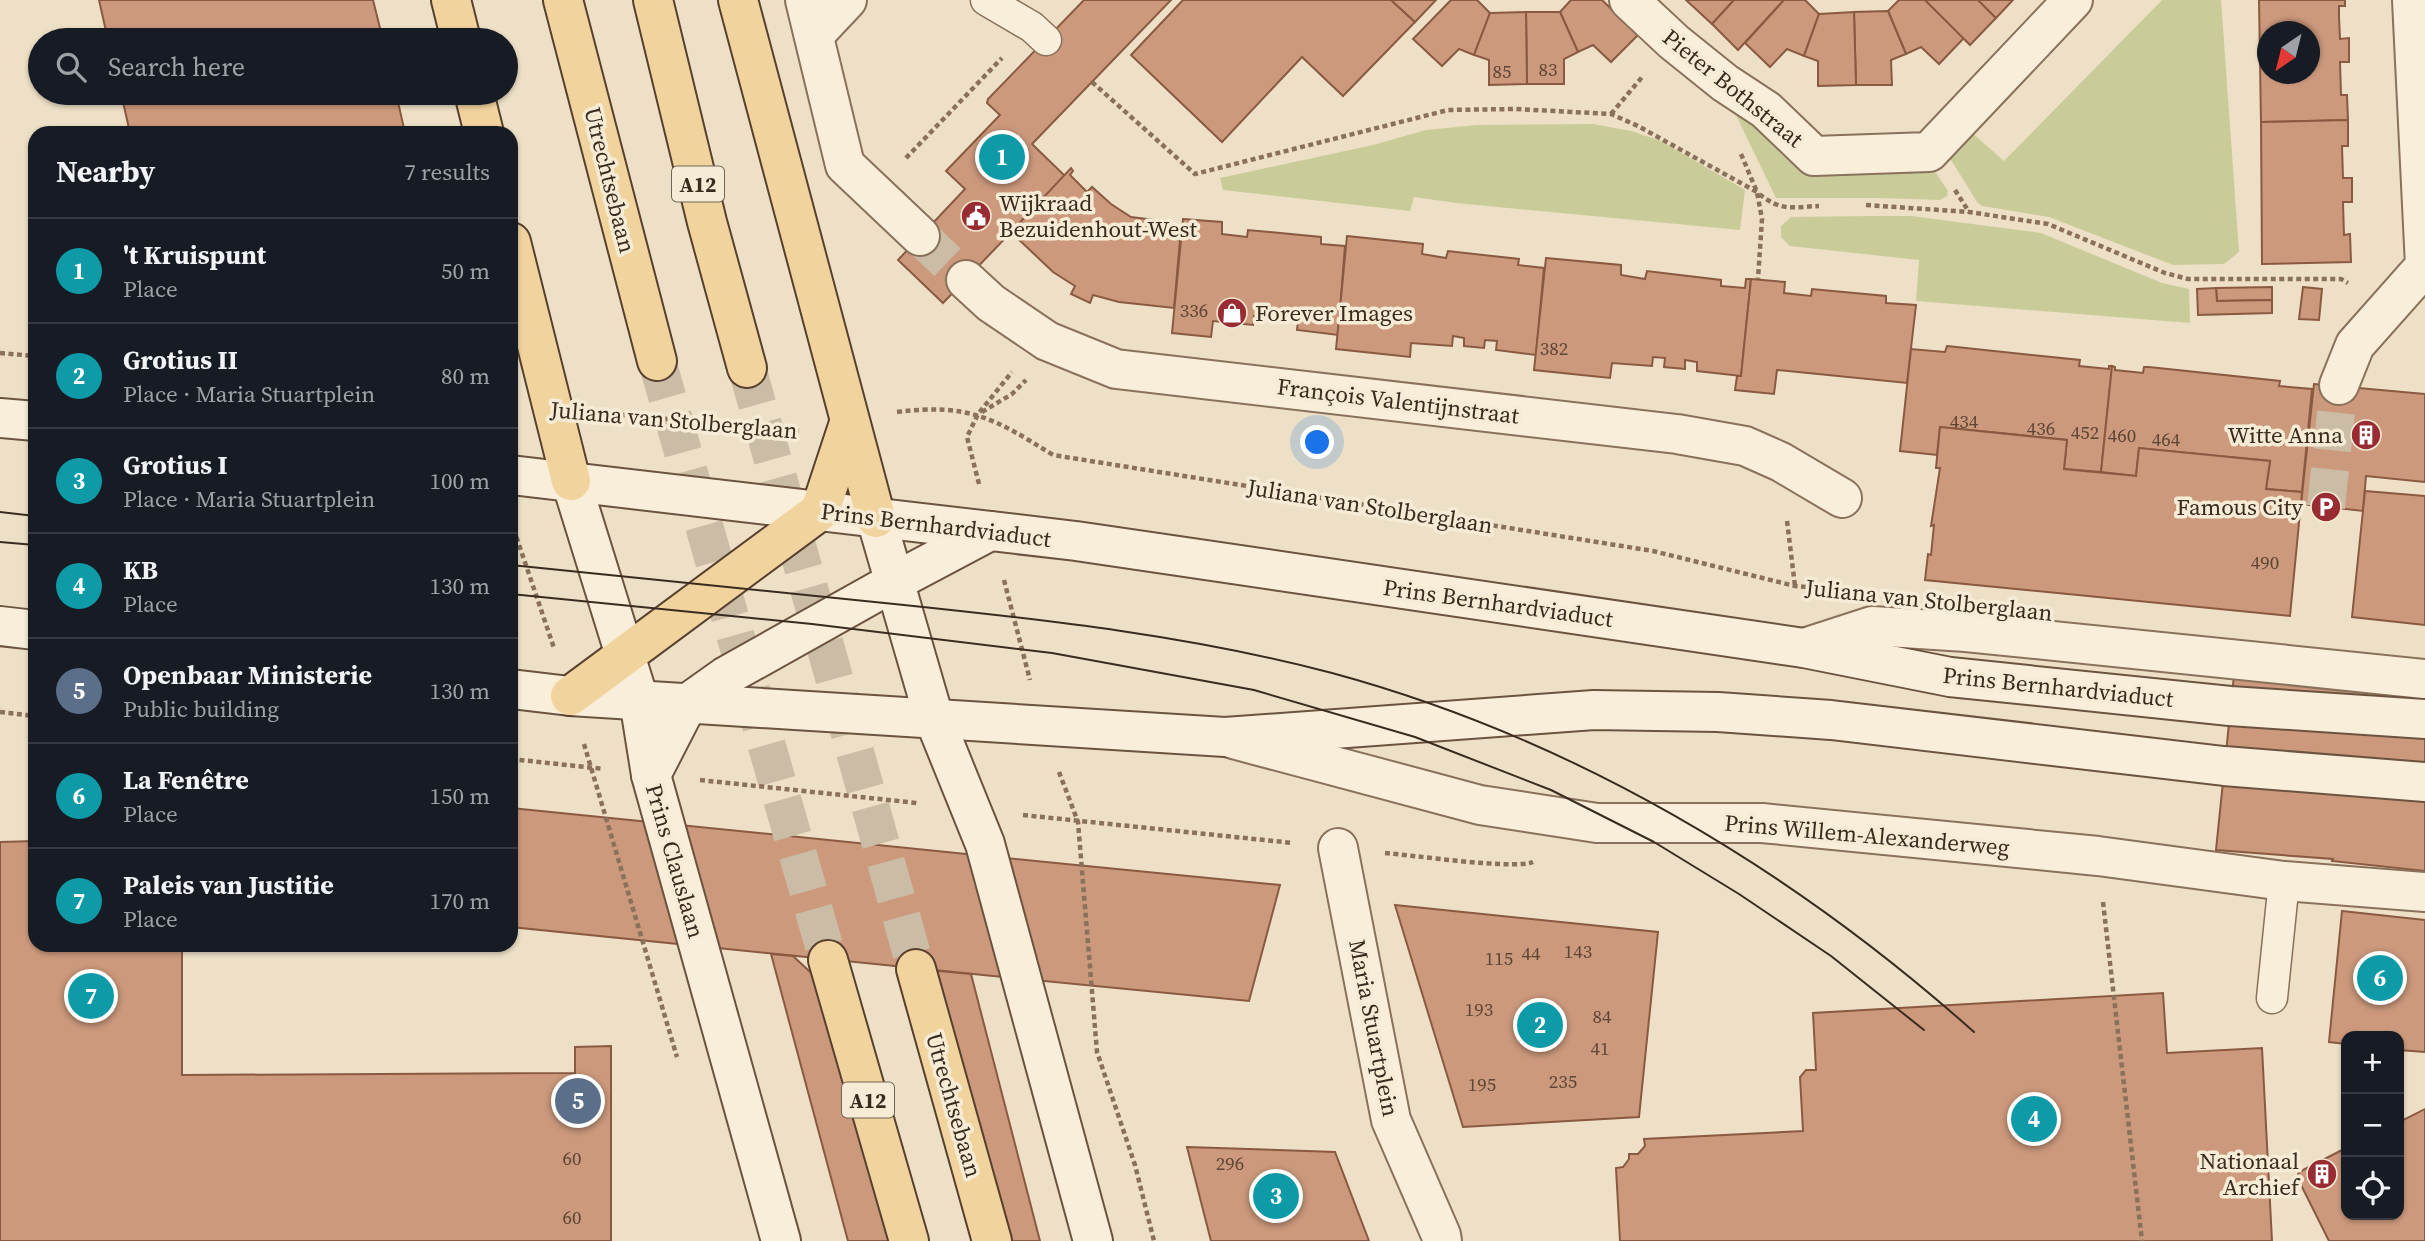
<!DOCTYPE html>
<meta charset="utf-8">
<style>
:root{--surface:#171b24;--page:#242831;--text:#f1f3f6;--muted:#9ea1a6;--line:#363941;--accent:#b45309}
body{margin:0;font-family:"Source Serif 4",serif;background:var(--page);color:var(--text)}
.controls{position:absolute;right:21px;bottom:21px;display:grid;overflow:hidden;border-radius:14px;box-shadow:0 2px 5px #0004}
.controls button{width:63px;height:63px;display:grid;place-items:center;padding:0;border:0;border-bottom:2px solid var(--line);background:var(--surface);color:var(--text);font:35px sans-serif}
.compass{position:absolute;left:2257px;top:21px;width:63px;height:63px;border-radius:50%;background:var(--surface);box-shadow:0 2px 5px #0004;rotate:215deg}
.you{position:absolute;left:1318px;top:443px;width:24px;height:24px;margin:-18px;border:5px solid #fff;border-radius:50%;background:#1a73e8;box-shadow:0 0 0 10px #1a73e833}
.badge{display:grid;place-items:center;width:46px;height:46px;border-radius:50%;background:var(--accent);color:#fff;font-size:23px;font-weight:700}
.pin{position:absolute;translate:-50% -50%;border:4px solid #fff;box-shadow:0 2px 7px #0006}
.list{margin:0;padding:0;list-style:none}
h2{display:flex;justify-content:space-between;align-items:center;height:91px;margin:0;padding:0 28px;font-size:30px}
h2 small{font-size:23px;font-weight:400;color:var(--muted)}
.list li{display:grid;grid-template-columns:46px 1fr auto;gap:21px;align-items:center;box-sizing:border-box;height:105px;padding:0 28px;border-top:2px solid var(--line)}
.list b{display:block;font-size:26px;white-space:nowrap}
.list p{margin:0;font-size:23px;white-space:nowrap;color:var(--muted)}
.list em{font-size:23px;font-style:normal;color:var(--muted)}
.icon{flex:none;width:38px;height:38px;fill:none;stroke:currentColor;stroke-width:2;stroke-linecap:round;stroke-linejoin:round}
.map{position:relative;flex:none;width:2425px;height:1241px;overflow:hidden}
.search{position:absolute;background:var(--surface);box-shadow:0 2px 5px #0004;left:28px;top:28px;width:490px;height:77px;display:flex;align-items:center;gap:18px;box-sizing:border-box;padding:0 24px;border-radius:38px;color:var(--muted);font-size:26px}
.panel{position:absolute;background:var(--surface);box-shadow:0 2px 5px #0004;left:28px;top:126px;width:490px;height:826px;border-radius:21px}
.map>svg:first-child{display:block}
</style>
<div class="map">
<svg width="2425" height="1241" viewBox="0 0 2425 1241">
<rect width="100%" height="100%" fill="#eee0c6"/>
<g fill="#c9cc99">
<polygon points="2162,0 2221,0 2239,252 2224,264 2173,265 2049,217 1982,206 1977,202 1948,155 1971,132 2004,161"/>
<polygon points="1733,109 1754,122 1806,172 1934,170 1948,191 1947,196 1940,200 1877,198 1776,198"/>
<polygon points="1593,124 1631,131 1661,141 1745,190 1740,230 1456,203 1414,197 1410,211 1223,190 1220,178 1373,145 1426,130 1476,125"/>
<polygon points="1870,216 1911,216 2041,233 2162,283 2189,289 2190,323 1916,301 1919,260 1790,246 1781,237 1781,226 1791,217"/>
</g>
<g fill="#cc997c" stroke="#895a41" stroke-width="2" fill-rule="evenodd">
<polygon points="99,0 373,0 383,40 108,40"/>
<polygon points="1084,0 1171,0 1032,144 1065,176 943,303 898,260 965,189 946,171 1000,115 987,103 988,99"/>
<polygon points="1183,0 1391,0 1415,22 1343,96 1302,57 1222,142 1131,55"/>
<polygon points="1391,0 1436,0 1415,22"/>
<polygon points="1451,0 1477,0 1490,13 1474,55 1459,49 1442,66 1413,39"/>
<polygon points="1571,0 1602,0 1638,35 1611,62 1593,45 1578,52 1560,12"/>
<polygon points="1686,0 1734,0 1712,24"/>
<polygon points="1734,0 1784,0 1738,50 1712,24"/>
<polygon points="1784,0 1805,0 1819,14 1804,56 1787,49 1770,67 1745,43"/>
<polygon points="1899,0 1925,0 1964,38 1939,64 1921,47 1906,54 1888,11"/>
<polygon points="1925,0 1978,0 1996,18 1970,45"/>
<polygon points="1978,0 2013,0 1996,18"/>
<path d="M2259,0H2345V6H2339V17L2340,39L2349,38V62H2340L2341,95H2347L2348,120L2261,122ZM2268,32H2310V74H2268Z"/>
<polygon points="1888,11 1906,54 1891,60 1892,85 1856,85 1854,12"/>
<polygon points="1526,12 1560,12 1578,52 1564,59 1564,84 1527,84"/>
<polygon points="1526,12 1527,84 1489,85 1489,60 1474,55 1490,13"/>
<polygon points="1854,12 1856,85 1818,86 1818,61 1804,56 1819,14"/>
<polygon points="121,93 396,93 405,133 130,133"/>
<polygon points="2348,120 2348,146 2342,146 2343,178 2352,178 2352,202 2343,202 2344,235 2350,234 2351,262 2262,264 2261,122"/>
<polygon points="1071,168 1073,171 1070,175 1087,192 1092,187 1111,204 1131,217 1154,220 1154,226 1181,229 1174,308 1119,302 1093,295 1090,303 1071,294 1075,286 1053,272 1011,232"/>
<polygon points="1183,219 1222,222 1222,234 1247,237 1248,230 1321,237 1321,244 1345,246 1338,335 1297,330 1298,321 1254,316 1253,325 1213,321 1211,337 1172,333"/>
<polygon points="1347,236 1423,244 1422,254 1446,258 1448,251 1519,259 1518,265 1544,268 1536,355 1496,350 1497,341 1485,340 1484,348 1464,346 1464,338 1453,336 1452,346 1411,343 1410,357 1336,349"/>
<polygon points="1546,258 1621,265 1621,275 1645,279 1647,271 1721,280 1721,286 1745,288 1746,279 1751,279 1741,376 1697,371 1697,362 1685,360 1685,369 1664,367 1665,358 1653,357 1652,366 1612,363 1610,378 1534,370"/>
<polygon points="1751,279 1785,282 1784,293 1811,296 1812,289 1886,296 1886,303 1916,305 1907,383 1777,370 1774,394 1735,390 1737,376 1741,376"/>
<polygon points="2272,287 2272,300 2217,301 2216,288"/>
<polygon points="2303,287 2322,289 2319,320 2299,319"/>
<polygon points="2216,288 2217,301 2272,300 2272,313 2198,315 2197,289"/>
<polygon points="1947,346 2080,360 2079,366 2109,369 2109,366 2112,366 2101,472 2064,469 2067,440 1940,427 1937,455 1900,451 1911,349 1945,352"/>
<polygon points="2112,366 2115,367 2115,370 2143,373 2144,367 2149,367 2280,381 2279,386 2312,389 2302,492 2266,489 2270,461 2218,456 2139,448 2136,476 2101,472"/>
<polygon points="2314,384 2425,394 2425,482 2366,476 2363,511 2301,504"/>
<polygon points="1940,427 2067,440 2064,469 2136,476 2139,448 2270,461 2266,489 2302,492 2290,616 1925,580 1928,554 1931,555 1934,525 1931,526 1940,468 1936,468"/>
<polygon points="2365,491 2425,496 2425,625 2352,617"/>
<polygon points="2234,675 2425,695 2425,871 2332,861 2333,859 2216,850"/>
<polygon points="511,808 1066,864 1280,885 1249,1001 993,976 511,927"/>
<polygon points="35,841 35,945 182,945 182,1075 575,1073 575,1047 611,1046 611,1241 0,1241 0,842"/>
<polygon points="1395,905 1658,932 1639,1117 1463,1127"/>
<polygon points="2342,911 2425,920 2425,1052 2399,1050 2399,1036 2346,1036 2346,1044 2329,1042"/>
<polygon points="771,954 793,956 850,1009 914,1241 848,1241"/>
<polygon points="907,968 971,974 1040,1241 981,1241"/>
<polygon points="2163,993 2167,1053 2262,1048 2272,1241 1620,1241 1616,1168 1623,1167 1629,1159 1629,1154 1638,1154 1645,1146 1644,1139 1803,1131 1800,1077 1806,1070 1816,1070 1813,1013"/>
<polygon points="2425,1109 2425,1241 2329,1241 2297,1177 2299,1172 2346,1148 2346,1215 2399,1215 2399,1122"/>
<polygon points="1187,1147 1335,1152 1369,1241 1211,1241"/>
</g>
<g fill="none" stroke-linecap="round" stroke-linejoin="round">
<g stroke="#cabca5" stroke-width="38" stroke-dasharray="38 19" stroke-linecap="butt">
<polyline points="920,236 966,280"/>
<polyline points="2326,507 2339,385"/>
</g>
<g stroke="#cabca5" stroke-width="38" stroke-dasharray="38 19" stroke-linecap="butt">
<polyline points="657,361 828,960"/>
<polyline points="747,368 916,969"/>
</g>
<g stroke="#89715b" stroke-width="33">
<g id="lane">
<polyline points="986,0 1032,27 1046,40"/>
<polyline points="2272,998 2284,881"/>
</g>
</g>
<g stroke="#89715b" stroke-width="42">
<g id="street">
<polyline points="805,0 845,165 920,236"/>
<polyline points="1629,0 1674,42 1725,83 1766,110 1814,156 1929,152 2073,0"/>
<polyline points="814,35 847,0"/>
<polyline points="966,280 991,303 1047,341 1116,369 1677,434 1745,446 1781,462 1842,498"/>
<polyline points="2339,385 2355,345 2425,266 2412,0"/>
<polyline points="1804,648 1872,626 1966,632 2425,679"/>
<polyline points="1233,739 1480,805 1597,823 1762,823 2098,856 2284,881 2425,892"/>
<polyline points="1338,848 1391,1120 1441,1235 1442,1241"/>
</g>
</g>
<g stroke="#6b533f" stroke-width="42">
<g id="secondary">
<polyline points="0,418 35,421"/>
<polyline points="511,475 1076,541 1804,648 1950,677 2230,706 2425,719"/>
<polyline points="571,481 639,700 651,775 781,1241"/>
<polyline points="876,518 934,718 985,844 1093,1241"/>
<polyline points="0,626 35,630"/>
<polyline points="511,689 570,696 1225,737 1594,710 1718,712 1831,720 2224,766 2425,782"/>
<polyline points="651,775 688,703 726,676 894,582 990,531"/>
</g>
</g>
<g stroke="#57402f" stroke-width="42">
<g id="primary">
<polyline points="451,0 461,40"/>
<polyline points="563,0 657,361"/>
<polyline points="653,0 707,222 747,368"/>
<polyline points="738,0 876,518"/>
<polyline points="474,93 484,133"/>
<polyline points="511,242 571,481"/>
<polyline points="570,696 820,511 849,423"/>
<polyline points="828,960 909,1241"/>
<polyline points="916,969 992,1241"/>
</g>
</g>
<g stroke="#89715b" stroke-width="4.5" stroke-dasharray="5 3.5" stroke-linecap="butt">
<path d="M1092,82L1195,174L1448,110L1516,109L1611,114L1638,126L1757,192C1780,212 1791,207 1819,206"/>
<polyline points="1611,114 1643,76"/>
<polyline points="1741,154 1757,192 1762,219 1758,279"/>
<polyline points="906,158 1002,58"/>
<polyline points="1955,190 1969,212"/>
<polyline points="1866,205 1969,212 2048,224 2165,273 2188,279 2341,279 2348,283"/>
<polyline points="0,353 35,356"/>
<path d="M897,412C968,403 994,418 1053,455L1653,551L1795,586L1827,589"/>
<polyline points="982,412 1012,394 1026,380"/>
<polyline points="603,413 799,431"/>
<polyline points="979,484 967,437 978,414 1012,372"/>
<polyline points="511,521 554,648"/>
<polyline points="1787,521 1795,586"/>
<polyline points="1004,580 1030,680"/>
<polyline points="0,712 35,716"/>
<polyline points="584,744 677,1057"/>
<polyline points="511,759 604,769"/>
<polyline points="1059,772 1078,822 1097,1052 1135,1165 1154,1241"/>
<polyline points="700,780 917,803"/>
<polyline points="1023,815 1293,843"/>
<path d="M1385,853C1412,855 1514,870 1533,862"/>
<polyline points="2103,902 2142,1241"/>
</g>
<use href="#lane" stroke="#f9eed9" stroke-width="30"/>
<use href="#street" stroke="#f9eed9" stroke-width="38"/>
<use href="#secondary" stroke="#f9eed9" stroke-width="38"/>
<use href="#primary" stroke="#f1d39e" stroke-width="38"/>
<g stroke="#3a2b1f" stroke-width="2">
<polyline points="0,512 35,516"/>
<polyline points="0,542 35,545"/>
<path d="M511,565C642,578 773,592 904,605C1048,620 1192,636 1332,673C1572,738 1790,868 1974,1032"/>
<polyline points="511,594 812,624 1052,653 1254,690 1415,737 1551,790 1654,842 1739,894 1831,956 1924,1030"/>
</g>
</g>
<defs>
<g id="civic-disc" transform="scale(1.575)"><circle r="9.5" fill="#982c32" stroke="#f6ebd5"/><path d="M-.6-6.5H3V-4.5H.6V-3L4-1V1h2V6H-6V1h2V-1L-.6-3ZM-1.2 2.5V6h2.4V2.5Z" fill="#fff"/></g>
<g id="shop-disc" transform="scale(1.575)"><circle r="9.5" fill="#982c32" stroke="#f6ebd5"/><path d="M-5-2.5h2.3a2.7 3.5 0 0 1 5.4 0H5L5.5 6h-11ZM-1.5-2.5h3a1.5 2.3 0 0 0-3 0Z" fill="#fff"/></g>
<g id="building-disc" transform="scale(1.575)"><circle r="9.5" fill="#982c32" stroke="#f6ebd5"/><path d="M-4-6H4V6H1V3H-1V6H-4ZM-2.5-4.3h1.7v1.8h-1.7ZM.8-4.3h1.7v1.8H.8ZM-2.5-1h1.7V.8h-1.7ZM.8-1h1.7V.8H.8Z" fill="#fff"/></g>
<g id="parking-disc" transform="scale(1.575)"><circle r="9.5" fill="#982c32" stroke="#f6ebd5"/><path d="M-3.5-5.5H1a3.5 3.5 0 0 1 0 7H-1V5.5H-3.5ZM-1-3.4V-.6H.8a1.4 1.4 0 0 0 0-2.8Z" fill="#fff"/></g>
</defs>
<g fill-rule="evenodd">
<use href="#civic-disc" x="976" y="216"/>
<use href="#shop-disc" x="1232" y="313"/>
<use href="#building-disc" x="2366" y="435"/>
<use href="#parking-disc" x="2326" y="507"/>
<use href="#building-disc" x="2322" y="1174"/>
</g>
<g text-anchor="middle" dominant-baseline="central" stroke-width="7" stroke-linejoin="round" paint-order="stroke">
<g font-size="19" fill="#5e4636">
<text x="1548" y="69">83</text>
<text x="1502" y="71">85</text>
<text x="1194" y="310">336</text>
<text x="1554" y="348">382</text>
<text x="1964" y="421">434</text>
<text x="2041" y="428">436</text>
<text x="2085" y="432">452</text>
<text x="2122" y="435">460</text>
<text x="2166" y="439">464</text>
<text x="2265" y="562">490</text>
<text x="1578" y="951">143</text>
<text x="1531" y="953">44</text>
<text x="1499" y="958">115</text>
<text x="1479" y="1009">193</text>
<text x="1602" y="1016">84</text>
<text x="1600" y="1048">41</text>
<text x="1563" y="1081">235</text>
<text x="1482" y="1084">195</text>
<text x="572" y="1158">60</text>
<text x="1230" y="1163">296</text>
<text x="572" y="1217">60</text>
</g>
<g fill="#f6ebd5" stroke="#726556" stroke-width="2">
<rect x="672" y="166.5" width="52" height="35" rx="5"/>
<rect x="842" y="1082.5" width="52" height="35" rx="5"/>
</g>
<g font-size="21" font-weight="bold" fill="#3a2b1f">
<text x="698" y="184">A12</text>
<text x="868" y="1100">A12</text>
</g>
<g font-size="23" fill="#3a2b1f" stroke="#f6ebd5">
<text transform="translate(1733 88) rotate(39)">Pieter Bothstraat</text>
<text transform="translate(610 180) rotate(76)">Utrechtsebaan</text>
<text transform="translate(1398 401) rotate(7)">François Valentijnstraat</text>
<text transform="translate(674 420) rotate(5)">Juliana van Stolberglaan</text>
<text transform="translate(1370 506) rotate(9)">Juliana van Stolberglaan</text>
<text transform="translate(936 525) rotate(7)">Prins Bernhardviaduct</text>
<text transform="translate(1929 600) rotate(6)">Juliana van Stolberglaan</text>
<text transform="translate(1498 603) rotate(8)">Prins Bernhardviaduct</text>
<text transform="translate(2058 687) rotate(6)">Prins Bernhardviaduct</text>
<text transform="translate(1867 835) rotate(5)">Prins Willem-Alexanderweg</text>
<text transform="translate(675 861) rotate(74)">Prins Clauslaan</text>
<text transform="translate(1374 1028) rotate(79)">Maria Stuartplein</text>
<text transform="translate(954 1105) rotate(74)">Utrechtsebaan</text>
</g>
<g font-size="23" fill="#3a2b1f" stroke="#f6ebd5" text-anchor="end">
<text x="999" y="203" text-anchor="start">Wijkraad<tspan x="999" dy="26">Bezuidenhout-West</tspan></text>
<text x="1255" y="313" text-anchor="start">Forever Images</text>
<text x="2343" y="435">Witte Anna</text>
<text x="2303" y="507">Famous City</text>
<text x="2299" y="1161">Nationaal<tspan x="2299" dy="26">Archief</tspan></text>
</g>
</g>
</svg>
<div class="controls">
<button>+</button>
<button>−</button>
<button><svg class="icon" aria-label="locate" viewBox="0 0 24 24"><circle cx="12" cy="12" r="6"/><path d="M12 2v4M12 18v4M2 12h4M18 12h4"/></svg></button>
</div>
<svg class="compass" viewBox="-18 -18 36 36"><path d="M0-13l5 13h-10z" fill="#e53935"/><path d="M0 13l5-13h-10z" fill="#9ea1a6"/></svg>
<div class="you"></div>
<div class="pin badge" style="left:1002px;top:157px;background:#0f9aa8">1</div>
<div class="pin badge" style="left:1540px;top:1025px;background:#0f9aa8">2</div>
<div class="pin badge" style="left:1276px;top:1196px;background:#0f9aa8">3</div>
<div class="pin badge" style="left:2034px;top:1119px;background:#0f9aa8">4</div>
<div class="pin badge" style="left:578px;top:1101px;background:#5c6f8a">5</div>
<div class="pin badge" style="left:2380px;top:978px;background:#0f9aa8">6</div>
<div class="pin badge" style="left:91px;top:996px;background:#0f9aa8">7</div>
<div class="search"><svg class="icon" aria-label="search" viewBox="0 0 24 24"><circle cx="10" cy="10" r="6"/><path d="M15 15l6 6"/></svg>Search here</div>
<section class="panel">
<h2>Nearby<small>7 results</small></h2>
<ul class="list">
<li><span class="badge" style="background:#0f9aa8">1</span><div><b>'t Kruispunt</b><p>Place</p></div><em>50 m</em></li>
<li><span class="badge" style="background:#0f9aa8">2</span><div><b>Grotius II</b><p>Place · Maria Stuartplein</p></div><em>80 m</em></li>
<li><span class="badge" style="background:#0f9aa8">3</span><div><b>Grotius I</b><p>Place · Maria Stuartplein</p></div><em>100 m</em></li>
<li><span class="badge" style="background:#0f9aa8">4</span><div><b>KB</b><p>Place</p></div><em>130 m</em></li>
<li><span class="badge" style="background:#5c6f8a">5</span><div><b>Openbaar Ministerie</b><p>Public building</p></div><em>130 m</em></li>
<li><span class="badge" style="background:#0f9aa8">6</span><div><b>La Fenêtre</b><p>Place</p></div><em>150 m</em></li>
<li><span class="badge" style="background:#0f9aa8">7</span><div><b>Paleis van Justitie</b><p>Place</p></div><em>170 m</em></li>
</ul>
</section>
</div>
